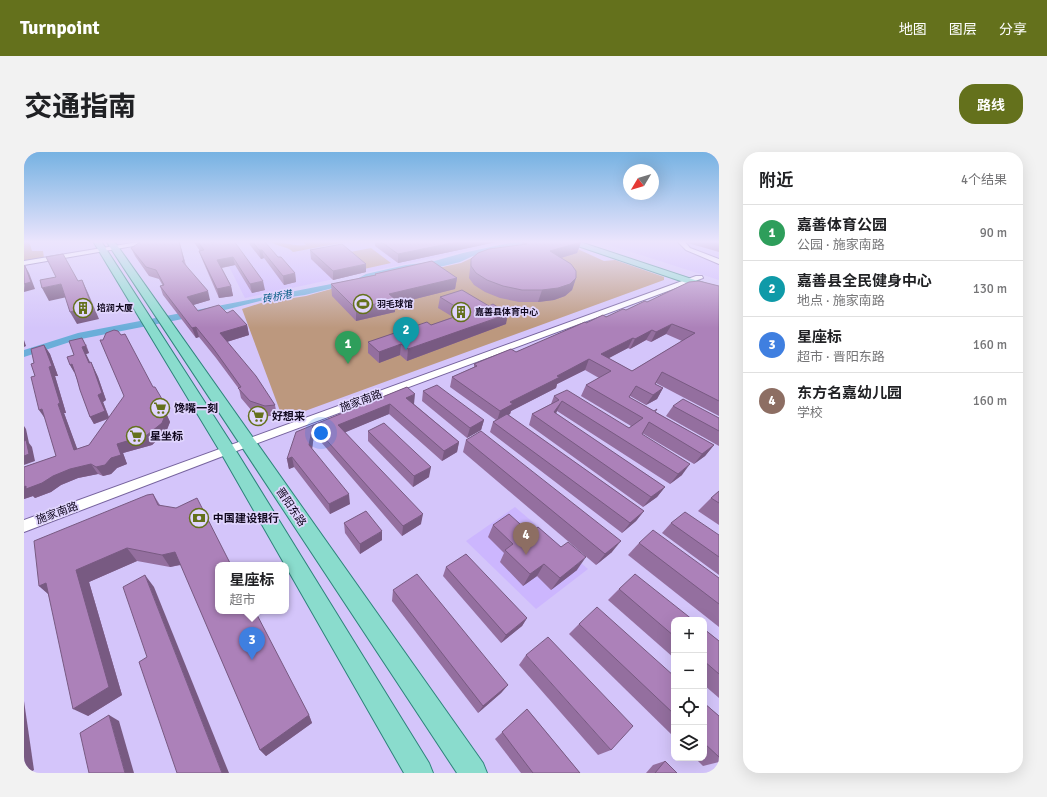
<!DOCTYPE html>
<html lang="zh">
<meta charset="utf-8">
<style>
:root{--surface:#fff;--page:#f2f2f2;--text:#202124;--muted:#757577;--line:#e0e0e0;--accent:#64711c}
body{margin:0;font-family:Signika,"Noto Sans SC",sans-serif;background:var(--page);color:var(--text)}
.controls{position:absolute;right:12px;bottom:12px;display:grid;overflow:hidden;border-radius:8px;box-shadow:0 4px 16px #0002}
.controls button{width:36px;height:36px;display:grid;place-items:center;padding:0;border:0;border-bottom:1px solid var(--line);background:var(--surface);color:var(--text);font:20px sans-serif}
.compass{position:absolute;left:599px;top:12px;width:36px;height:36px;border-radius:50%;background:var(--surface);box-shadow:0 4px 16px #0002;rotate:232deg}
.you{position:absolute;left:297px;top:281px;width:14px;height:14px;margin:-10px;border:3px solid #fff;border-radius:50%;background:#1a73e8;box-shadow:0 0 0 6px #1a73e833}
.badge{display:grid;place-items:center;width:26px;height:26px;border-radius:50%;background:var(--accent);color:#fff;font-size:13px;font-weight:700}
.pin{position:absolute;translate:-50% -33px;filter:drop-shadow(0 1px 2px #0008)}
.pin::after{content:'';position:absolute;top:21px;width:14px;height:12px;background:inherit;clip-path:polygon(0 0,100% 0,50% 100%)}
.popup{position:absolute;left:191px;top:410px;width:74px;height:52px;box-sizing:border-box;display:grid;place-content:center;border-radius:8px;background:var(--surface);filter:drop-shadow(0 1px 3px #0005);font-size:13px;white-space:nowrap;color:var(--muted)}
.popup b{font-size:15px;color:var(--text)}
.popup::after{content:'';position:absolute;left:50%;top:100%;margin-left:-8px;border:8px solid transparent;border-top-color:var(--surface)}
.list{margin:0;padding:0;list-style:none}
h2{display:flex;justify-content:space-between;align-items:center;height:52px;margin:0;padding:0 16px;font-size:17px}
h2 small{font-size:13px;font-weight:400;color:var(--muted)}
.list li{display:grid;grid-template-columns:26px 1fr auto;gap:12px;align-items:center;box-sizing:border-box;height:56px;padding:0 16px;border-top:1px solid var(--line)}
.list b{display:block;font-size:15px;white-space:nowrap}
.list p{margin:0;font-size:13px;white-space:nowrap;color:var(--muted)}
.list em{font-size:13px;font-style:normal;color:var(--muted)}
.icon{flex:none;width:22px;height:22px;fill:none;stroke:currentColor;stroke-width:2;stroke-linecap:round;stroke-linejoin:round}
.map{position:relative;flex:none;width:695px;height:621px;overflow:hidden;border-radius:16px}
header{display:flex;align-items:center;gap:24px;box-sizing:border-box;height:56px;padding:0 20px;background:var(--accent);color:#fff}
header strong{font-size:19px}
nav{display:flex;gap:22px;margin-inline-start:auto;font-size:14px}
.intro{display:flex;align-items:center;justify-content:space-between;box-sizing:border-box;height:96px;padding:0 24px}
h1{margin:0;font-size:28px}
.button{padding:10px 18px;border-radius:16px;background:var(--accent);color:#fff;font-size:14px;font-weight:700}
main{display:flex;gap:24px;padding:0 24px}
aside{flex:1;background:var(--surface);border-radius:16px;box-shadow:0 4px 16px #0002}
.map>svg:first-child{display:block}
</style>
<header>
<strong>Turnpoint</strong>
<nav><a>地图</a><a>图层</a><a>分享</a></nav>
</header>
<div class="intro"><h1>交通指南</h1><a class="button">路线</a></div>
<main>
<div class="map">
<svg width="695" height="621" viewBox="0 0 695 621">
<rect width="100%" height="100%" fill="#d4c5fa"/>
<g fill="#ccb6fe">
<polygon points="192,89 489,89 221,146"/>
<polygon points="573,89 695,89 695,128"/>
<polygon points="491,355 564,417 512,457 442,389"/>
</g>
<g fill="#bc987e">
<polygon points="0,89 5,89 8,99 19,99 20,106 0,109"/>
<path d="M246,89C259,89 270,95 282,93L278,89H327L269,100C264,94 253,95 246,89Z"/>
<polygon points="536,89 580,109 591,108 640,125 640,128 259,267 218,157 237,151 282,144 318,134 405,118 437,111 450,105"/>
<polygon points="347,96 367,111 340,117 321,101"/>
</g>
<polygon fill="#6baed9" points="494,89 520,89 449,104 436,110 403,118 317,134 281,143 236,149 189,161 52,188 0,205 0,198 54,181 333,127 342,122 382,113 407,110 439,101"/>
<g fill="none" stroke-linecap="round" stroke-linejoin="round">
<g stroke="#76639e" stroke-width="2">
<g id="minor">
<polygon points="120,89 138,89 0,113 0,109"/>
<polygon points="653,89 660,89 666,96 695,107 695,112 662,98"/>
<polygon points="672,124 678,124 679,126 207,301 0,380 0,368"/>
</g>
</g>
<g stroke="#2d837b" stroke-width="2">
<g id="major">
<polygon points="69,89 77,89 209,294 405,611 409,621 380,621 197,301"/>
<polygon points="82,89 90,89 459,611 463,621 433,621"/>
<polygon points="539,89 553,89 695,136 695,142"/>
</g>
</g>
<use href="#minor" fill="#fff" fill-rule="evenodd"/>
<use href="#major" fill="#8adccd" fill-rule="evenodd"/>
</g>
<g fill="#946f9f" fill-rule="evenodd">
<polygon points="155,89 162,113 186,148 169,153 174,159 203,161 223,173 225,183 203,190 251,253 253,264 243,264 228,259 217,246 215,237 192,206 175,185 172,186 139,143 136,134 139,134 135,127 125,124 111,104 107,96"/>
<polygon points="169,89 187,89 188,91 195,89 241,138 228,141 211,113 198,116 207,134 209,144 195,146 178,107 175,99 176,99"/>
<polygon points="225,89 240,89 254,105 271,121 272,130 260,133 240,106 237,107 226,93"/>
<polygon points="351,89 477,89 374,111 351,94"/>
<polygon points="662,89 695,89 695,100 664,91"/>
<polygon points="498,90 557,90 553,101 537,106 552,126 548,138 541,144 530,148 514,150 495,150 476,146 461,140 450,133 445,126 447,107 497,93"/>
<polygon points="286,98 342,120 309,128 287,107"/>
<polygon points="351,122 433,126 431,137 371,152 371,160 332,169 308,144 307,132 351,123"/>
<path d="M695,134V264L632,231L631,232L639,236L633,247L622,253L606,244L605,245L690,293L681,304L670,312L618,281V282L658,323L646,332L533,259L532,262L641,335L633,345L619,355L505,273L508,262L527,252L530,244L605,276L607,274L557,244L562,233L575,226L561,218L533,232L532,236L487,259L486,262L484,263L620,359L612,369L598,381L466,280L469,270L472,268L426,235L428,225L450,215V212L492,200L562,171L602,158L623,150ZM642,182L658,189L608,219L584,206L604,196L606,197L622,188L627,190Z"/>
<polygon points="416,145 482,172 383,209 376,203 355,211 344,201 344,190 407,173 429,165 414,156"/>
<polygon points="62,192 65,201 62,202 66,210 67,210 74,225 82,248 79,250 85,265 129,235 143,257 140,257 146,270 142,280 128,293 99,301 103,312 93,316 87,322 79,324 74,322 54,326 37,333 27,340 11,346 9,344 0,347 0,315 32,304 11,224 10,211 20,193 26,202 34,224 31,224 42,261 40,261 53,297 65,293 84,267 70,272 66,265 50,219 50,220 46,213 50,203"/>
<polygon points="383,235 390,252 435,290 433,300 418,309 365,262 321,280 397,372 378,384 291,283 289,273"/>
<polygon points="399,239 460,268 457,278 443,286 398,249"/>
<polygon points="649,254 695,266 695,294 642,264"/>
<polygon points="289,273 290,283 288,297 326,352 306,362 270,315 265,317 263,307"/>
<polygon points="344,279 405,325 389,335 344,289"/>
<polygon points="442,288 588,400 572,413 439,300"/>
<polygon points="695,339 695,373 674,359 687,346"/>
<polygon points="129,342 136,353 285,563 288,571 242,604 236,598 157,413 146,415 113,409 65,430 98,543 64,564 24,442 15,434"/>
<polygon points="320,371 358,388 336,402 321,381"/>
<polygon points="647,371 695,383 695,423 638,381"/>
<polygon points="469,373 506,381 553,418 527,438 513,424 499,434 476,410 480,401 464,385"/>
<polygon points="615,391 695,426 695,475 604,403"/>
<polygon points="422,415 503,466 498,474 477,491 419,424"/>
<polygon points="595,437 650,468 650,506 584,448"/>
<polygon points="369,438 484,533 477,541 454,561 368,449"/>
<polygon points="555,472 650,524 650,585 545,482"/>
<polygon points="680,477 695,489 695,546 680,533"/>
<polygon points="502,503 587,598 574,603 495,513"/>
<polygon points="680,551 695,564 695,610 679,614 671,606 680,606"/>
<polygon points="503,557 556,621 497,621 471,587"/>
<polygon points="641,609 653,621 622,621 629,613"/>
</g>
<g fill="#785a82">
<polygon points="438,89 477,89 374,111 374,102"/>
<polygon points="557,90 553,101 523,110 526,99"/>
<polygon points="235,98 238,98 240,106 237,107"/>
<polygon points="209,105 211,113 196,116 193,108"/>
<polygon points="342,112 342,120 309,128 309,119"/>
<polygon points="1,114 5,121 11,137 0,140"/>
<polygon points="271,121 272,130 260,133 259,124"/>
<polygon points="433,126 431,137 371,152 371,160 332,169 332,157 365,142"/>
<polygon points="552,126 548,138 541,144 530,148 514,150 518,138"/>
<polygon points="58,128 64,141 75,167 53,172 46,160"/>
<polygon points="239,129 241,138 228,141 226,132"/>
<polygon points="37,132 43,145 25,149 18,136"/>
<polygon points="207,134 209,144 195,146 193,137"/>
<polygon points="184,139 186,148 166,154 163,145"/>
<polygon points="484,162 482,172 383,209 384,197"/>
<polygon points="648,172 642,182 627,190 632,180"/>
<polygon points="223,173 225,183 199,191 196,181"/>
<polygon points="172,175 175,185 172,186 168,176"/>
<polygon points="628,178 622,188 606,197 611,187"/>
<polygon points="58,186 65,201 62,202 69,217 65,211 58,195"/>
<polygon points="609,186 604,196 574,212 577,202"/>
<polygon points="0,188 2,194 0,195"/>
<polygon points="377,192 376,203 355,211 355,200"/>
<polygon points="20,193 26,202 34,224 31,224 42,261 40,261 57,307 50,298 34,252"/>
<polygon points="565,207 561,218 533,232 532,236 487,259 486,262 473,269 476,259 486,250 533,224"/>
<polygon points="67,210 74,225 82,248 79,250 85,266 70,272 66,265 74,243"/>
<polygon points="48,212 52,219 50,220 46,213"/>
<polygon points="639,236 633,247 622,253 629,243"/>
<polygon points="391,242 390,252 381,256 382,246"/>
<polygon points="138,247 143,257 139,258 134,249"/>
<polygon points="538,249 533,259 526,271 530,260"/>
<polygon points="366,252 365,262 315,283 314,273"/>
<polygon points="18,257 22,268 15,258"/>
<polygon points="142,261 146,270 142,280 128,293 99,301 103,312 93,316 87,322 79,324 72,315 93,292"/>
<polygon points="460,268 457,278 443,286 446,276"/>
<polygon points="289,273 290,283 287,304 285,293"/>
<polygon points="0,274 2,277 5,291 8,295 11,309 0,313"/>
<polygon points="435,290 433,300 418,309 420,299"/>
<polygon points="690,293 681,304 670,312 678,302"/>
<polygon points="268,305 270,315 265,317 263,307"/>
<polygon points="67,312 74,322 54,326 37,333 27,340 11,346 9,344 0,347 0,335 46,317"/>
<polygon points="666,312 658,323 646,332 654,322"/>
<polygon points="407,315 405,325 389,335 390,324"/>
<polygon points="641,335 633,345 619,355 627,345"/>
<polygon points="325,342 326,352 306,362 305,352"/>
<polygon points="620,359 612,369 598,381 606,371"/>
<polygon points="399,362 397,372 378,384 379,374"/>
<polygon points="358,379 358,388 336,402 336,392"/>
<polygon points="597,389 588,400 572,413 581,402"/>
<polygon points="103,396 113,409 65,430 98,543 64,564 49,557 52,418"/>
<polygon points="151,400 159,412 146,415 138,403"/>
<polygon points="562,405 553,418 527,438 536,426"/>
<polygon points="520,412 513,424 499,434 506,422"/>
<polygon points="121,423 130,435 205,621 198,621"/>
<polygon points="22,431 29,446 15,434"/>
<polygon points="503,466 498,474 477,491 482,483"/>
<polygon points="484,533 477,541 454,561 459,554"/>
<polygon points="0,549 10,618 5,621 0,621"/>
<polygon points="85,563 95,569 110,621 101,621"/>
<polygon points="285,563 288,571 242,604 236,598"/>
</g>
<g fill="#ac81b9" stroke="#785a82" fill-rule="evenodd">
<polygon points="118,89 155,89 160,109 158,109 184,139 163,145 174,159 195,153 203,161 209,158 223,173 196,181 232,224 251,253 241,254 226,249 214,236 217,235 189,196 172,175 168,176 136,134 140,133 132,118 122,115 107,96"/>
<polygon points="173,89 187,89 188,91 195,89 210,89 239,129 226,132 209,105 193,108 207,134 193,137 175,99 180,98"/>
<polygon points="228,89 240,89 254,105 257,105 271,121 259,124 238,98 235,98"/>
<polygon points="356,89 438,89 374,102"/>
<polygon points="500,89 557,90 526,99 547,112 552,119 552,126 546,132 534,136 518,138 498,138 479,134 463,128 452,121 447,114 447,107 454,101 465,97 503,92 498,90"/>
<polygon points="318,92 342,112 309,119 286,98"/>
<polygon points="39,102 54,129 58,128 68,154 46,160 37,132 18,136 16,128 32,125 22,105"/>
<polygon points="408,109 433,126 365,142 371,147 332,157 307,132 352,123 351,122"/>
<polygon points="0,114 1,114 7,130 0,132"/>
<path d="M675,129L695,134V249L638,220L631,232L639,236L629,243L612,234L605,245L630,259L633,257L631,260L690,293L678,302L625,270L618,282L666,312L654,322L538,249L530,260L641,335L627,345L508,262L535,248L530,244L543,238L605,276L619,266L562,233L587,219L565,207L533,224L536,225L486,250L489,252L476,259L428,225L453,214L450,212L487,197L492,200L561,170L562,171L579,163L582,165L599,157L602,158L621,149L623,150L665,130ZM648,172L671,181L608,219L577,202L609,186L611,187L628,178L632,180Z"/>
<polygon points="438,138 465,154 469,152 484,162 384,197 377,192 355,200 344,190 403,170 407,173 442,161 416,145"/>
<polygon points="90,178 94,179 97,183 101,182 129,235 131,235 138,247 134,249 142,261 138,271 123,283 93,292 97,303 87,306 81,313 72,315 67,312 46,317 29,324 18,331 2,337 2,334 0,335 0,315 32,304 18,257 15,258 7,225 11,224 7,212 10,211 7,197 20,193 28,214 25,215 36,251 34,252 50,298 65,293 100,244 76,188 79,188 82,181"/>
<polygon points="58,186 62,194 58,195 65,211 67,210 70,218 78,241 74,243 81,259 66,265 56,238 53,227 48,212 46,213 43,205 50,203 45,189"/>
<polygon points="413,233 460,268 446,276 399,239"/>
<polygon points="383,235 391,242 382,246 435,290 420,299 366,252 314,273 399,362 379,374 289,273"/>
<polygon points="659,247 695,266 695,279 649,254"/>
<polygon points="483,262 620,359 606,371 469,270"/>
<polygon points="360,271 407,315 390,324 344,279"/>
<polygon points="289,273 285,293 325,342 305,352 268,305 263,307 272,280"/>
<polygon points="457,279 597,389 581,402 442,288"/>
<polygon points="2,288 5,302 0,304 0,289"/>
<polygon points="695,339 695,351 687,346"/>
<polygon points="129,342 134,353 152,356 173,346 207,413 194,413 194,459 231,459 285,563 236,598 151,400 138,403 103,396 52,418 85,535 49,557 22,431 15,434 10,389 123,343"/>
<polygon points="342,359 358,379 336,392 320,371"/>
<polygon points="661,360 695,383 695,405 647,371"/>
<polygon points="485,362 506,381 514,375 537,395 544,390 562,405 536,426 520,412 506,422 481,398 489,392 469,373"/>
<polygon points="629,378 695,426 695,452 615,391"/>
<polygon points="442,402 503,466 482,483 422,415"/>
<polygon points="393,422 484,533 459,554 369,438"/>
<polygon points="611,422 669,468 650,468 650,484 595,437"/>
<polygon points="121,423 198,621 153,621 115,510 123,505 99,435"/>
<polygon points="573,455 650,524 650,562 555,472"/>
<polygon points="680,477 695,489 695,522 680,509"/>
<polygon points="524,485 609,574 587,598 502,503"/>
<polygon points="680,551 695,564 695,605 680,591"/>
<polygon points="503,557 556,621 509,621 478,580"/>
<polygon points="85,563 101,621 65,621 56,581"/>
<polygon points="641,609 653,621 631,621"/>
</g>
<linearGradient id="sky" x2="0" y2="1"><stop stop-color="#76b2e2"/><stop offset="0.51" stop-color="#ece5fd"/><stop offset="1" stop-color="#ece5fd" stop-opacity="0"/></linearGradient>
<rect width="695" height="176" fill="url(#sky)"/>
<defs>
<g id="stadium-ring" transform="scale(1)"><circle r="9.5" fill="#e0d5fd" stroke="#64711c" stroke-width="1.5"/><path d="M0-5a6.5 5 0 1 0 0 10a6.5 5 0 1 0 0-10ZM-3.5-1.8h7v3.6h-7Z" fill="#64711c"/></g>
<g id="building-ring" transform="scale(1)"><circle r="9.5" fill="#e0d5fd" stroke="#64711c" stroke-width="1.5"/><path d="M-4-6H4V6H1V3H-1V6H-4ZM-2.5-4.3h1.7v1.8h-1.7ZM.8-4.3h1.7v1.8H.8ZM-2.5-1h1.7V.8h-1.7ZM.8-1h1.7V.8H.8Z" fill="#64711c"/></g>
<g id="supermarket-ring" transform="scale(1)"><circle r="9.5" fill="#e0d5fd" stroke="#64711c" stroke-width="1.5"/><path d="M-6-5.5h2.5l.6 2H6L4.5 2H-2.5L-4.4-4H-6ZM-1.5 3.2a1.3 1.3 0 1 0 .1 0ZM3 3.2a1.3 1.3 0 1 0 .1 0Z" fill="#64711c"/></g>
<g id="bank-ring" transform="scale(1)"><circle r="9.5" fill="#e0d5fd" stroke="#64711c" stroke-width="1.5"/><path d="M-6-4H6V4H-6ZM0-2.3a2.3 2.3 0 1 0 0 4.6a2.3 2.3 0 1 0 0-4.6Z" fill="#64711c"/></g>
</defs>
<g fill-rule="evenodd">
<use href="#stadium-ring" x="339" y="152"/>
<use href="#building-ring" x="59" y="156"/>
<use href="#building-ring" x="437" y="160"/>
<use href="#supermarket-ring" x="136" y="256"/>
<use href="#supermarket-ring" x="234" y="264"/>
<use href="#supermarket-ring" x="112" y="284"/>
<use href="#bank-ring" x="175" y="366"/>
</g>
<g text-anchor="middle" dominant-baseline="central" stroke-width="3.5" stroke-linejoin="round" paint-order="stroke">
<g font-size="9" font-weight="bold" fill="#11091f" stroke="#e0d5fd" text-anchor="start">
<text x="353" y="152">羽毛球馆</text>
<text x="73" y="156">培润大厦</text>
<text x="451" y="160">嘉善县体育中心</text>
</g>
<g font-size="10" font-style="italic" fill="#005982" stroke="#e0d5fd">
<text transform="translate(253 145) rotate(-11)">砖桥港</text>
</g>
<g font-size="11" fill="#11091f" stroke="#e0d5fd">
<text transform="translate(337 249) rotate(-20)">施家南路</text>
<text transform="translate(267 355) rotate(56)">晋阳东路</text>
<text transform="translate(33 361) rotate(-20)">施家南路</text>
</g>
<g font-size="11" font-weight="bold" fill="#11091f" stroke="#e0d5fd" text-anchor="start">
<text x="150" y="256">馋嘴一刻</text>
<text x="248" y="264">好想来</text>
<text x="126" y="284">星坐标</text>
<text x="189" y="366">中国建设银行</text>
</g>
</g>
</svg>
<div class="controls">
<button>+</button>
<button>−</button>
<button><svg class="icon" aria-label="locate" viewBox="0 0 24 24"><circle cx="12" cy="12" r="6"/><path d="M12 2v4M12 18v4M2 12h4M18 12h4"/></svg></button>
<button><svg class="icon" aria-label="layers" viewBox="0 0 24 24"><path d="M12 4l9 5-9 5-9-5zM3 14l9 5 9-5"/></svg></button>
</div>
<svg class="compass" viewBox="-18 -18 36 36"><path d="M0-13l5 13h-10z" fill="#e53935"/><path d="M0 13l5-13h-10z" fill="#757577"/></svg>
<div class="you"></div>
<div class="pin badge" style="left:324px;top:212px;background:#2e9e5b">1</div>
<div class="pin badge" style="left:382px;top:198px;background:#0f9aa8">2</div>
<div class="pin badge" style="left:228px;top:508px;background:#3f7fe0">3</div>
<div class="popup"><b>星座标</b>超市</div>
<div class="pin badge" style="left:502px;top:403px;background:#8d6e63">4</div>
</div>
<aside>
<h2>附近<small>4个结果</small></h2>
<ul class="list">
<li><span class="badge" style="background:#2e9e5b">1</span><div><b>嘉善体育公园</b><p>公园 · 施家南路</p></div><em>90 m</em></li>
<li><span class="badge" style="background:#0f9aa8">2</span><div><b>嘉善县全民健身中心</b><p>地点 · 施家南路</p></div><em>130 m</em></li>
<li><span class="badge" style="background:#3f7fe0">3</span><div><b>星座标</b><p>超市 · 晋阳东路</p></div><em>160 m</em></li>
<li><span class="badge" style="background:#8d6e63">4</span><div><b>东方名嘉幼儿园</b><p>学校</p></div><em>160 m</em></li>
</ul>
</aside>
</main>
